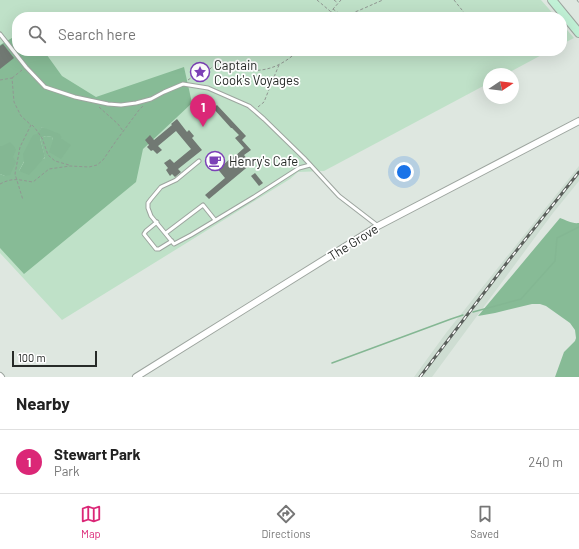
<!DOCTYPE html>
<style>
:root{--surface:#fff;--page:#f2f2f2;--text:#222;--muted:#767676;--line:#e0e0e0;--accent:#db2777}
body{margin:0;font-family:Barlow,sans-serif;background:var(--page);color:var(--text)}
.compass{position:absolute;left:483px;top:68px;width:36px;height:36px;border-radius:50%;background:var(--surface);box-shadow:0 4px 16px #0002;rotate:77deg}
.scale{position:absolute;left:12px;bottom:10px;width:85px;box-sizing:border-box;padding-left:4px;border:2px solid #272b28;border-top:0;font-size:11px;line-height:14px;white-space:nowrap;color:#272b28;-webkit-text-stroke:3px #fff;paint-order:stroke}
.you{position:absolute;left:404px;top:172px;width:14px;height:14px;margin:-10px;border:3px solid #fff;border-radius:50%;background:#1a73e8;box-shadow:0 0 0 6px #1a73e833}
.badge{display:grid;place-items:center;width:26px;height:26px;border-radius:50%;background:var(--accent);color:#fff;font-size:13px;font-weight:700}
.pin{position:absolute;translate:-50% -33px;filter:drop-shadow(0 1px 2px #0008)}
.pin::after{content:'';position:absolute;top:21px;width:14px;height:12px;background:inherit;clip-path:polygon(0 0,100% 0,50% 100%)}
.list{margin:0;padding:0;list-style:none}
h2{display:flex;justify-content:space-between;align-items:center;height:52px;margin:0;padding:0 16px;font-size:17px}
h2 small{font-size:13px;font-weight:400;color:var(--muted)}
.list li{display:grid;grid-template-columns:26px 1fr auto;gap:12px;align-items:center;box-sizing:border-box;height:64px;padding:0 16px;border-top:1px solid var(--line)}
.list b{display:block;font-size:15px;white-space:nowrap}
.list p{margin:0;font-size:13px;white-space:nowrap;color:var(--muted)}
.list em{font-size:13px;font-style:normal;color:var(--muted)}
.icon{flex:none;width:22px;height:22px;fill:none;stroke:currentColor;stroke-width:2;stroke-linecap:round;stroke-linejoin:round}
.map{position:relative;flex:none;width:579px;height:377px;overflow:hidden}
.search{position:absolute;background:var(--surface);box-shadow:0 4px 16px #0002;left:12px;right:12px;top:12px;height:44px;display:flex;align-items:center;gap:10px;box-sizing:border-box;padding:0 14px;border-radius:16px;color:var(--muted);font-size:15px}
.sheet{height:116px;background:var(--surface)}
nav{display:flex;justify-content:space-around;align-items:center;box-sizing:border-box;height:56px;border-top:1px solid var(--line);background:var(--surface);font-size:11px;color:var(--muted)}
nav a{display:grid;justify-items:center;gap:2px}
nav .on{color:var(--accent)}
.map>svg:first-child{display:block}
</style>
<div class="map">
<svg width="579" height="377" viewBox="0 0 579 377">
<rect width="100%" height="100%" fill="#dee7e0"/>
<polygon fill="#ceddd2" points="579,166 579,181 553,213 432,377 414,377 446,333"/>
<g fill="#bfe1c8">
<polygon points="0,0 541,0 556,17 17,17 17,51 549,51 506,74 489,74 489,83 324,171 298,172 290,179 62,320 0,253"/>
<polygon points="562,24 574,38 562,44"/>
</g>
<g fill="#87bb96" fill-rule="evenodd">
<path d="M17,35V51H44L62,76L96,97L184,67L192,103L143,149L136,182L24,274L0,248V174L5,176L2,146H0V45ZM42,127L62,139L53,140L52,137L46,136L40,138L45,158L19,171Z"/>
<path d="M560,218C566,220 572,224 579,223V377H555L564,352L575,341L576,338L575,330L570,323L546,306L540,304H532L495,313L478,316Z"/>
</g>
<g fill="#84b793">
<polygon points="42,127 60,134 62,139 71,145 61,159 49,152 53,140 52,137 46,136 40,138 45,157 29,175 19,171 24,162 23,154 33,135 37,134"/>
<polygon points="10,142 14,146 16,150 13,157 16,162 10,175 5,176 0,174 0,146 2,146"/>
</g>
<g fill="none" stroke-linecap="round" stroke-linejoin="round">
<g stroke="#84b793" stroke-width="1.5">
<polyline points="473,312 521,299 555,261 557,238 579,227"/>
<polyline points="332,363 451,319 463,315"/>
</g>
</g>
<g fill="#717973">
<polygon points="3,44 14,58 0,69 0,46"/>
<polygon points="217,105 246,136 242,140 251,150 244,155 251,164 209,199 205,195 225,178 207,156 212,152 223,165 233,156 234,157 244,148 235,138 239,135 232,128 231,128 213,108"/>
<polygon points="177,119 187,132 189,130 194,136 192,138 202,150 178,169 181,172 175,177 172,174 170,176 166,170 168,168 164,163 170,159 174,163 191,149 176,131 158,146 162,150 157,154 153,150 151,151 147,147 149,145 145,140 150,135 154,140 172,125 171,124"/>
<polygon points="255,173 263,183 259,186 251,176"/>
</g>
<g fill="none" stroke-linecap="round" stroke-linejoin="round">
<g stroke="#9da59f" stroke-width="5">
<g id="lane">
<polyline points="0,34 26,67 45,87 75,97 108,104 121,105 136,103 151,99 164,92 183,84 208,88 249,106 264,119 304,158 339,196 378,226"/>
<polyline points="199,161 176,180 161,187 151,199 148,203 148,208 151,216 174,244 191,235 254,197 299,168 310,165"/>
<polyline points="157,222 146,231 144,234 156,249 159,249 172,241"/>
<polyline points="166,233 203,205 215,220"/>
</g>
</g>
<g stroke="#9da59f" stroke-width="8">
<g id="street">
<polyline points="0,376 1,377"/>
<polyline points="136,377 378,226 579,121"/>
</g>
</g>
<g stroke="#9da59f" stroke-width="10">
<polyline id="secondary" points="552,0 579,33"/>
</g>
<g stroke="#919792" stroke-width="1" stroke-dasharray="3 2" stroke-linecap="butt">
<polyline points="317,0 330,11"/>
<polyline points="334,0 338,3"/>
<polyline points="454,0 466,15"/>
<polyline points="577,0 579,3"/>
<path d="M333,9C336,11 340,15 344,15C351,15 375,3 383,0"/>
<polyline points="326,17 341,0"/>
<polyline points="12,78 22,70"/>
<polyline points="0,80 12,78 14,102 21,116 31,125 20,147 15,174 23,200"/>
<path d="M188,80L199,72H207L213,66C234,70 260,75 280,64C286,61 291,57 296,53L298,51"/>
<polyline points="99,107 118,124 123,131"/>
<polyline points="258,107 264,102 274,77 279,65"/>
<polyline points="32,125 35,128 42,138 48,155 55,161 69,165"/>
<path d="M0,184C13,177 19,180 33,182L49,169L70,166L89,167L97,165L103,160L116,141L139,110L143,106"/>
</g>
<use href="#lane" stroke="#fff" stroke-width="3"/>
<use href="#street" stroke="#fff" stroke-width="6"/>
<use href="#secondary" stroke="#c1f1d6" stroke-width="8"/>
<g stroke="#5a5f5b" stroke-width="3">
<polyline id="rail" points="420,377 509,260 579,172"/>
</g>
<use href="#rail" stroke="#fff" stroke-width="1.5" stroke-dasharray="4.5" stroke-linecap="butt"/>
</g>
<defs>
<g id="sight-ring" transform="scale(1)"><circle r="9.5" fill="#fff" stroke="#7c41b7" stroke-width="1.5"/><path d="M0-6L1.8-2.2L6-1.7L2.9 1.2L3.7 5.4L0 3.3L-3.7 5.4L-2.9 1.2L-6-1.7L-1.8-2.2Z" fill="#7c41b7"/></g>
<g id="cafe-ring" transform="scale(1)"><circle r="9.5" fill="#fff" stroke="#7c41b7" stroke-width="1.5"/><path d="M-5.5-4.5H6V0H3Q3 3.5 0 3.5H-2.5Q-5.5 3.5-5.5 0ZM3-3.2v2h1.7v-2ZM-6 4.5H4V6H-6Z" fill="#7c41b7"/></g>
</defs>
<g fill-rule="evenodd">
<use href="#sight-ring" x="200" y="72"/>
<use href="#cafe-ring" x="215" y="161"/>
</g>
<g text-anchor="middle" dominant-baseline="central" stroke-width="3.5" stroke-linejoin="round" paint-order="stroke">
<g font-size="13" fill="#272b28" stroke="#fff" text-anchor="start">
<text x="214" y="65">Captain<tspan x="214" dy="15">Cook's Voyages</tspan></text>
<text x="229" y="161">Henry's Cafe</text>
</g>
<g font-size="13" fill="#272b28" stroke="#fff">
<text transform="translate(353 242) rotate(-32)">The Grove</text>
</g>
</g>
</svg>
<svg class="compass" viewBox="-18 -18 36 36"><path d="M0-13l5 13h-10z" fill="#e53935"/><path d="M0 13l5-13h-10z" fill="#767676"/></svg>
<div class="scale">100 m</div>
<div class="you"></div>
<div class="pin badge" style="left:203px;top:127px">1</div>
<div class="search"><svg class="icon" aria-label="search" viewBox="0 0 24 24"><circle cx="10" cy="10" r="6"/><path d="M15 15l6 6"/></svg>Search here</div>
</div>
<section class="sheet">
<h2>Nearby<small></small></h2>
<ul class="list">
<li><span class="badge">1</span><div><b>Stewart Park</b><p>Park</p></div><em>240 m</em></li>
</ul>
</section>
<nav>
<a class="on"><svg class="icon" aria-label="map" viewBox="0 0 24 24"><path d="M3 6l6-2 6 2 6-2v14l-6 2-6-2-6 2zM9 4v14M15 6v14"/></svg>Map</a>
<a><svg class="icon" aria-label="directions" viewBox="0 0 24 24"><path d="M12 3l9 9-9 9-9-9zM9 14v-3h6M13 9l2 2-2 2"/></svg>Directions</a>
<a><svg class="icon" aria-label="saved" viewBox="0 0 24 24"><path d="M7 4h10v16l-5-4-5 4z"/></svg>Saved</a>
</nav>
